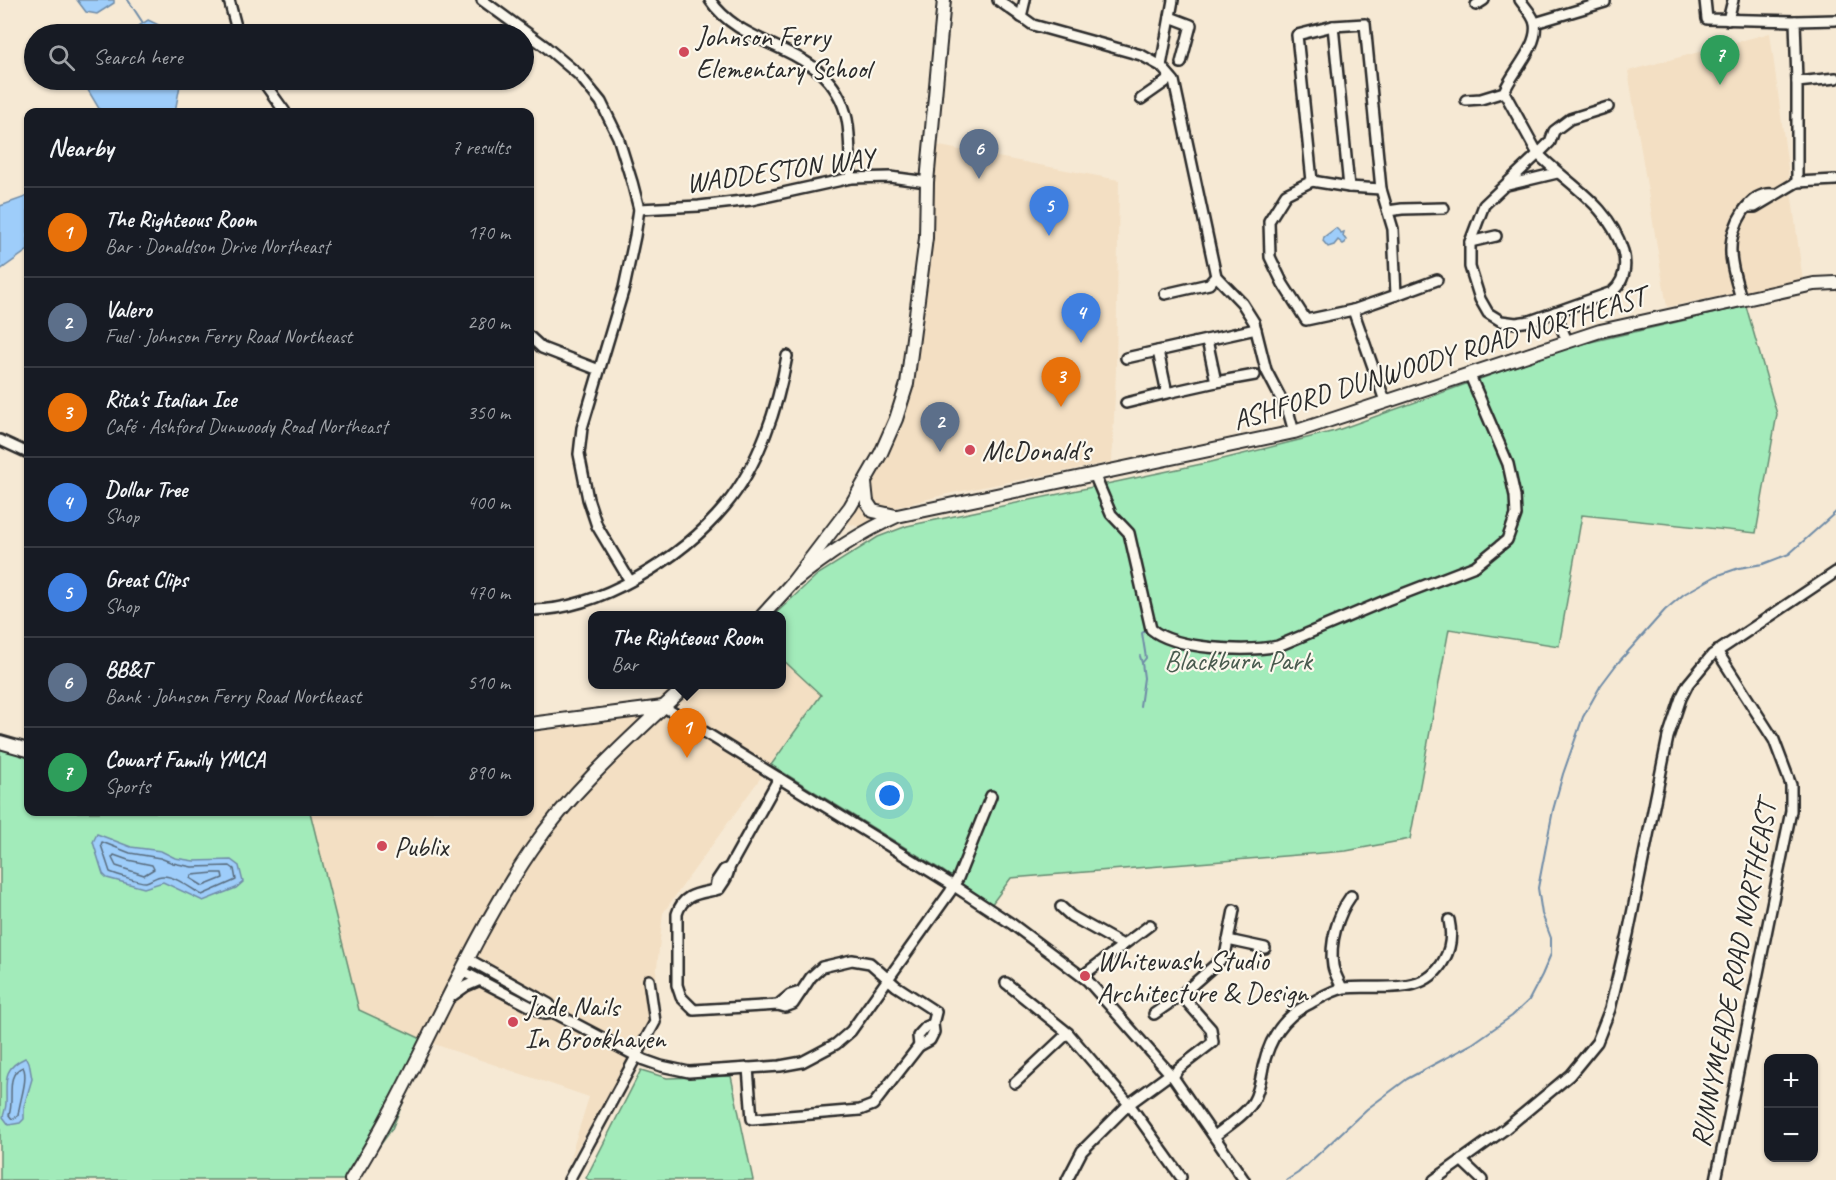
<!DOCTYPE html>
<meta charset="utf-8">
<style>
:root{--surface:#171b24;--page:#242831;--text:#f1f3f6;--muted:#9ea1a6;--line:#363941;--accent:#7c3aed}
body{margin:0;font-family:Caveat,sans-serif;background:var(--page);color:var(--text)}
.controls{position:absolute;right:18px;bottom:18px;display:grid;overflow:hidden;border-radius:12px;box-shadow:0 2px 4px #0004}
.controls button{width:54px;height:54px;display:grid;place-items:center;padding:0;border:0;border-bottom:2px solid var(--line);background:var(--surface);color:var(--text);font:30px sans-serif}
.you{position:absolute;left:890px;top:796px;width:21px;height:21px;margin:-15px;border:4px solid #fff;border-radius:50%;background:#1a73e8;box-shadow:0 0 0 9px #1a73e833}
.badge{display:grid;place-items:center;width:39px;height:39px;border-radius:50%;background:var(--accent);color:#fff;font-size:20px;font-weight:700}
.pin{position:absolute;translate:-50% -50px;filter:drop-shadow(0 2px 3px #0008)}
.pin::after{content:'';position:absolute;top:32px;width:21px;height:18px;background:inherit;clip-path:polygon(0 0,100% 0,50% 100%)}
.popup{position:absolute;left:588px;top:611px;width:198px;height:78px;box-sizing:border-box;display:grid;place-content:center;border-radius:12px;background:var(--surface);filter:drop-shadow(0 2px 4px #0005);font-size:20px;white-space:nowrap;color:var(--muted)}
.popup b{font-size:22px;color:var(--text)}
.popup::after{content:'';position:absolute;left:50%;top:100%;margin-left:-12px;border:12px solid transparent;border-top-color:var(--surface)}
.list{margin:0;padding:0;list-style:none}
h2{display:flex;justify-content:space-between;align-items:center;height:78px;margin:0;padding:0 24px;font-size:26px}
h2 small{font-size:20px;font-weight:400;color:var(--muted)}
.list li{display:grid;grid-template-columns:39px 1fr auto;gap:18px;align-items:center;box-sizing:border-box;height:90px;padding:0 24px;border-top:2px solid var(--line)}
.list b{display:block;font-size:22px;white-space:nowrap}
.list p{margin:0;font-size:20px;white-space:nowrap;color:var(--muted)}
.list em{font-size:20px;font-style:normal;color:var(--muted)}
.icon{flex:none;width:33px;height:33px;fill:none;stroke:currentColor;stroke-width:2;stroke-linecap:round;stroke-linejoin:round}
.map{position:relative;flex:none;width:1836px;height:1180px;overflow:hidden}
.search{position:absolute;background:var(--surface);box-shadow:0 2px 4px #0004;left:24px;top:24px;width:510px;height:66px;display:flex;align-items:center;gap:15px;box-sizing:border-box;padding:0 21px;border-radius:33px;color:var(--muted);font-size:22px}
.panel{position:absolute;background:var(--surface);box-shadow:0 2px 4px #0004;left:24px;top:108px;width:510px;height:708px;border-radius:12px}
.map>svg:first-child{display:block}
</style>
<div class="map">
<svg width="1836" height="1180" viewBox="0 0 1836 1180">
<rect width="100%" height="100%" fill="#f6e9d4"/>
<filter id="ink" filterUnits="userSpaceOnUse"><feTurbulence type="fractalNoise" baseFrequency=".0167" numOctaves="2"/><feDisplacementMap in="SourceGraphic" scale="12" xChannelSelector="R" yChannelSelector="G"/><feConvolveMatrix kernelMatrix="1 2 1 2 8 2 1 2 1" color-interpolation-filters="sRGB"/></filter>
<g filter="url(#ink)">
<g fill="#f3dfc3">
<polygon points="1770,33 1803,281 1750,293 1740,292 1667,307 1628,71"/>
<polygon points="929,144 1119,180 1116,371 1112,462 947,494 897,507 860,527 838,520 858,487 903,378 921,260"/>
<polygon points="782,659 821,694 663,913 655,986 657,1013 568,1164 589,1097 428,1042 359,1010 310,812 530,812 530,733 659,699 674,685 782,684"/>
</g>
<g fill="#a2ebba" stroke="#668b72" stroke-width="1.5">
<polygon points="1746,306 1777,414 1756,533 1582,515 1559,646 1449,629 1410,839 1346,851 1011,878 991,905 943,871 771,765 821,695 782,659 782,616 774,615 817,575 878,537 907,526 1211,462 1335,431 1569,347"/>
<polygon points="0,745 28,752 28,812 310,812 359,1010 428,1042 392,1129 355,1180 0,1180"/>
<polygon points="641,1070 667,1078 731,1076 753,1180 589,1180 586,1178"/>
</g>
<g fill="#9ecdfa" stroke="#708ca7" stroke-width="1.5">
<polygon points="77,0 114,0 114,3 97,14 86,12"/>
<polygon points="148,20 163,27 170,34 126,34"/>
<polygon points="82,80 181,80 175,112 101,112"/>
<polygon points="28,196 28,250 0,270 0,206"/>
<polygon points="1336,228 1341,233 1344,232 1343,236 1346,240 1345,243 1343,244 1338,240 1334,245 1328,247 1323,241 1324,237"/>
<polygon points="97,834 131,847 161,851 175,858 194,861 231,860 239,866 243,882 236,888 203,901 163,882 144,888 107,878 103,874 93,842"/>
<path d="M25,1058L29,1062L32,1079L24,1106V1119L20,1123L9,1125L3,1117C4,1112 6,1108 6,1103C7,1082 1,1069 25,1058Z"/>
</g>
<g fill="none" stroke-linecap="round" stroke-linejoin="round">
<g stroke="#596c7e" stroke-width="1.5">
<path d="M102,842L130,853L160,858L173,863L192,867L230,866L234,869L236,880L202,895C190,888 177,877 164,876C156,875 152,881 146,882C142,883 115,874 110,872L101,845Z"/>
<polygon points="114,855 128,860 152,865 154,869 144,875 116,866 112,858"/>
<polygon points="214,873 222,873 223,878 203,886 190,878 192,875"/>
<path d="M23,1067C29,1078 19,1102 18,1116L12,1119L9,1115C15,1100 4,1074 23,1067Z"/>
</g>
<g stroke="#708ca7" stroke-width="2">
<polyline points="128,0 143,23"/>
<polyline points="1140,656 1142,663"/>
<polyline points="1140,706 1144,678 1142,663 1146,658 1142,633 1145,631"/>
<polyline points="1287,1180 1298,1173 1367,1109 1407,1079 1472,1044 1512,1016 1529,1000 1542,975 1551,954 1551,938 1542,914 1538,888 1553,810 1563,774 1583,717 1601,685 1616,665 1665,610 1684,594 1716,576 1739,568 1763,564 1789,554 1836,512"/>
</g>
<g stroke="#2b2b2b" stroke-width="14">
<g id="minor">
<polyline points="229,0 238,34"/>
<polyline points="482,0 546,47 579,75 601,102 618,137 632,182 639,209 635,236 624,288 582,428 579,454 588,499 597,526 630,581"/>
<path d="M710,0C746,54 831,43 847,119C851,139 849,159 851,178"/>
<polyline points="998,0 1033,25 1141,55 1161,66 1174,81 1216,276 1242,303 1254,322 1266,370 1289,414 1294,432"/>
<polyline points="1705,0 1707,19 1795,21"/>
<polyline points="1476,5 1484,0"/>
<polyline points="1021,17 1025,0"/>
<polyline points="1170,17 1191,25 1181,63"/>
<polyline points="1728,20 1733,0"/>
<polyline points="1535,23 1605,2 1605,0"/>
<polygon points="1365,24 1381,189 1393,229 1396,295 1353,310 1306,320 1283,284 1270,257 1269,221 1286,194 1312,181 1297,35 1333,26"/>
<polyline points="1161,66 1173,0"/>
<polyline points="262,80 285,112"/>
<polyline points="1797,82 1795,21 1836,20"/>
<polyline points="1504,92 1538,154 1550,142 1554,131 1570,119 1608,107"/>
<polyline points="1141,99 1171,78"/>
<path d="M1466,100L1481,99L1504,92C1512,72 1539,46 1535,24C1534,16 1525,7 1520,0"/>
<path d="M1538,154C1570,186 1609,205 1623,251C1627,267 1625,281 1612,292L1530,321L1516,323L1501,321L1488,313L1480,299L1470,267V242L1484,205Z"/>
<polyline points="1312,181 1349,187 1333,26"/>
<polyline points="1797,182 1797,82 1836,78"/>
<polyline points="1507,185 1557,173"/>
<polyline points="1349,187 1381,189"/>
<polyline points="1747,207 1755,207 1797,182 1836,180"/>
<polyline points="639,209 699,206 751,200 851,178 890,177 927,182"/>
<polyline points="1388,211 1402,209 1444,208"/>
<polyline points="1470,242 1496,236"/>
<polyline points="1165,294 1209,284 1216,276"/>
<polyline points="1396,295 1437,280"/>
<path d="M1741,299C1737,283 1730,264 1731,248C1731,227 1749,190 1774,194"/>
<polyline points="1353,310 1385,401"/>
<polyline points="1555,312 1567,341"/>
<polyline points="530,337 542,348 599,370"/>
<polyline points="1126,358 1256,329"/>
<polyline points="1216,382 1255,375"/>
<polyline points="1167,393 1216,382 1207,340"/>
<polyline points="1126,403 1167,393 1158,351"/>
<polyline points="0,440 28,453"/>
<path d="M1094,474L1111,514L1129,533L1151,629C1176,650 1247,652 1278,646L1387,600L1475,566L1507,540L1516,515L1515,496L1508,464L1469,373"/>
<path d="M530,610C598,611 682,558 725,506C759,465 778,407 787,356"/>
<polyline points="664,707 954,886 1012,924 1088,981 1173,1077 1244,1180"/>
<polyline points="729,868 779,778"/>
<path d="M729,868C729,876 723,883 719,889L715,890L716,882L724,870Z"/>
<path d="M715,890C697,894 683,894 677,914V985L681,997L694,1010L778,1005L785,1007L793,1004L811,977L822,967L852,960L870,963L896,986L936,1012L933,1024L934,1032L930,1040L919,1046L873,1105L860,1110L752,1119L748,1068"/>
<polyline points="1061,907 1071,916 1123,945"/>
<polyline points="1228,940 1265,948"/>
<polyline points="468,959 549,1004 555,1013"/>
<polyline points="462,971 545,1014 555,1013 644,1060 661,1066 689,1072 780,1066 802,1062 836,1044 851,1031 950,892 958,878 991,796"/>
<polyline points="1082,976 1150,925"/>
<polyline points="1006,983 1068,1033 1129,1104 1181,1177"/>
<path d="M1342,988C1339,981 1334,973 1333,966C1329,943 1338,914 1351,896"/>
<polyline points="449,998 466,986 480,980"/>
<polyline points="778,1005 790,995 800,992"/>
<polyline points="1154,1014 1181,995"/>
<polyline points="919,1046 918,1036 926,1027 933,1024"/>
<polyline points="1173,1077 1178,1069 1213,1042 1211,1029 1181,995 1225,956 1234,910"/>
<polyline points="1015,1083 1068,1033"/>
<path d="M1215,1136C1227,1126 1245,1115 1253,1102C1259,1092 1261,1078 1263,1067C1269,1040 1282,1018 1307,1005C1317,1000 1332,990 1344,988C1379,984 1424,998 1444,960C1451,948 1452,934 1449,920"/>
<polyline points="1461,1160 1482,1180"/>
<polyline points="569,1180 655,1022 649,980"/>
<polyline points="1067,1180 1082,1151 1129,1104 1170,1074"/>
<polyline points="1434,1180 1505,1129 1570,1075 1597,1042 1610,1009 1628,934 1668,737 1681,698 1688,684 1712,655 1836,572"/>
<polyline points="1716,1180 1791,811 1791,785 1774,740 1717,651"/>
</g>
</g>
<g stroke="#2b2b2b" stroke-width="16">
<g id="secondary">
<polyline points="865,483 867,502 873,511 896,516"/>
<path d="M792,583C824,557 859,533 897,516L1294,432L1600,331L1814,284L1836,283"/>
<polyline points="762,616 792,583 850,507 881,453 896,419 907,384 926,238 927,182 944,0"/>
<polyline points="530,724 663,707"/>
<polyline points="0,742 28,750"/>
<path d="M351,1180C418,1074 461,953 532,849C575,786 633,736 688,684"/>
</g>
</g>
<use href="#minor" stroke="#fbf7ec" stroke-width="9"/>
<use href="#secondary" stroke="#fbf7ec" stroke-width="12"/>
</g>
</g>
<g fill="#d1495b" stroke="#fbf7ec" stroke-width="2">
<circle cx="684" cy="52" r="6"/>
<circle cx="970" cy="450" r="6"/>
<circle cx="382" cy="846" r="6"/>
<circle cx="1085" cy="976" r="6"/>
<circle cx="513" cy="1022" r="6"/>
</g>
<g text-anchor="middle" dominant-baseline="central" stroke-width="4.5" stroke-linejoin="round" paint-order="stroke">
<g font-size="28" fill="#2b2b2b" stroke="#fbf7ec" text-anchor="start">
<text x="696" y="36">Johnson Ferry<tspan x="696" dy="32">Elementary School</tspan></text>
<text x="982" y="450">McDonald's</text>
<text x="394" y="846">Publix</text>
<text x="1097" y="960">Whitewash Studio<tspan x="1097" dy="32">Architecture &amp; Design</tspan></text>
<text x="525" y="1006">Jade Nails<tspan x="525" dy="32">In Brookhaven</tspan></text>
</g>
<g font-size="28" fill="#2b2b2b" stroke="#fbf7ec">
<text transform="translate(780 170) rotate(-8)">WADDESTON WAY</text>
<text transform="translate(1439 358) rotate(-17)">ASHFORD DUNWOODY ROAD NORTHEAST</text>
<text transform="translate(1733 974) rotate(-79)">RUNNYMEADE ROAD NORTHEAST</text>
</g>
<g font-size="28" fill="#495b4f" stroke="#fbf7ec">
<text x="1238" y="660">Blackburn Park</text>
</g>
</g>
</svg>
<div class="controls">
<button>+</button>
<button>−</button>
</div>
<div class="you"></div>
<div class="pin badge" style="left:687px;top:758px;background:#e8710a">1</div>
<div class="popup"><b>The Righteous Room</b>Bar</div>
<div class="pin badge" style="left:940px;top:452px;background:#5c6f8a">2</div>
<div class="pin badge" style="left:1061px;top:407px;background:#e8710a">3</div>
<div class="pin badge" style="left:1081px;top:343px;background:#3f7fe0">4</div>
<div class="pin badge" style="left:1049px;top:236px;background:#3f7fe0">5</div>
<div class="pin badge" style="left:979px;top:179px;background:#5c6f8a">6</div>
<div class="pin badge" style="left:1720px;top:85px;background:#2e9e5b">7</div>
<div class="search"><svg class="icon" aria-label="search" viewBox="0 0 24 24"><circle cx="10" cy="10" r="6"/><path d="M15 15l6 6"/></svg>Search here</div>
<section class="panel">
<h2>Nearby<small>7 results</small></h2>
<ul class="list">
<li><span class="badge" style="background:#e8710a">1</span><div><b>The Righteous Room</b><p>Bar · Donaldson Drive Northeast</p></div><em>170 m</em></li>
<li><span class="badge" style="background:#5c6f8a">2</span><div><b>Valero</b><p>Fuel · Johnson Ferry Road Northeast</p></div><em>280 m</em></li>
<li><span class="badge" style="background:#e8710a">3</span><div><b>Rita's Italian Ice</b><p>Café · Ashford Dunwoody Road Northeast</p></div><em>350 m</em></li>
<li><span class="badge" style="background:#3f7fe0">4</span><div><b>Dollar Tree</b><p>Shop</p></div><em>400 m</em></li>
<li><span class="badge" style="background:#3f7fe0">5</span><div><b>Great Clips</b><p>Shop</p></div><em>470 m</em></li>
<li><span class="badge" style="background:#5c6f8a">6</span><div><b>BB&amp;T</b><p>Bank · Johnson Ferry Road Northeast</p></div><em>510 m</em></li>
<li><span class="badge" style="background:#2e9e5b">7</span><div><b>Cowart Family YMCA</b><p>Sports</p></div><em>890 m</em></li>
</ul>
</section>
</div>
